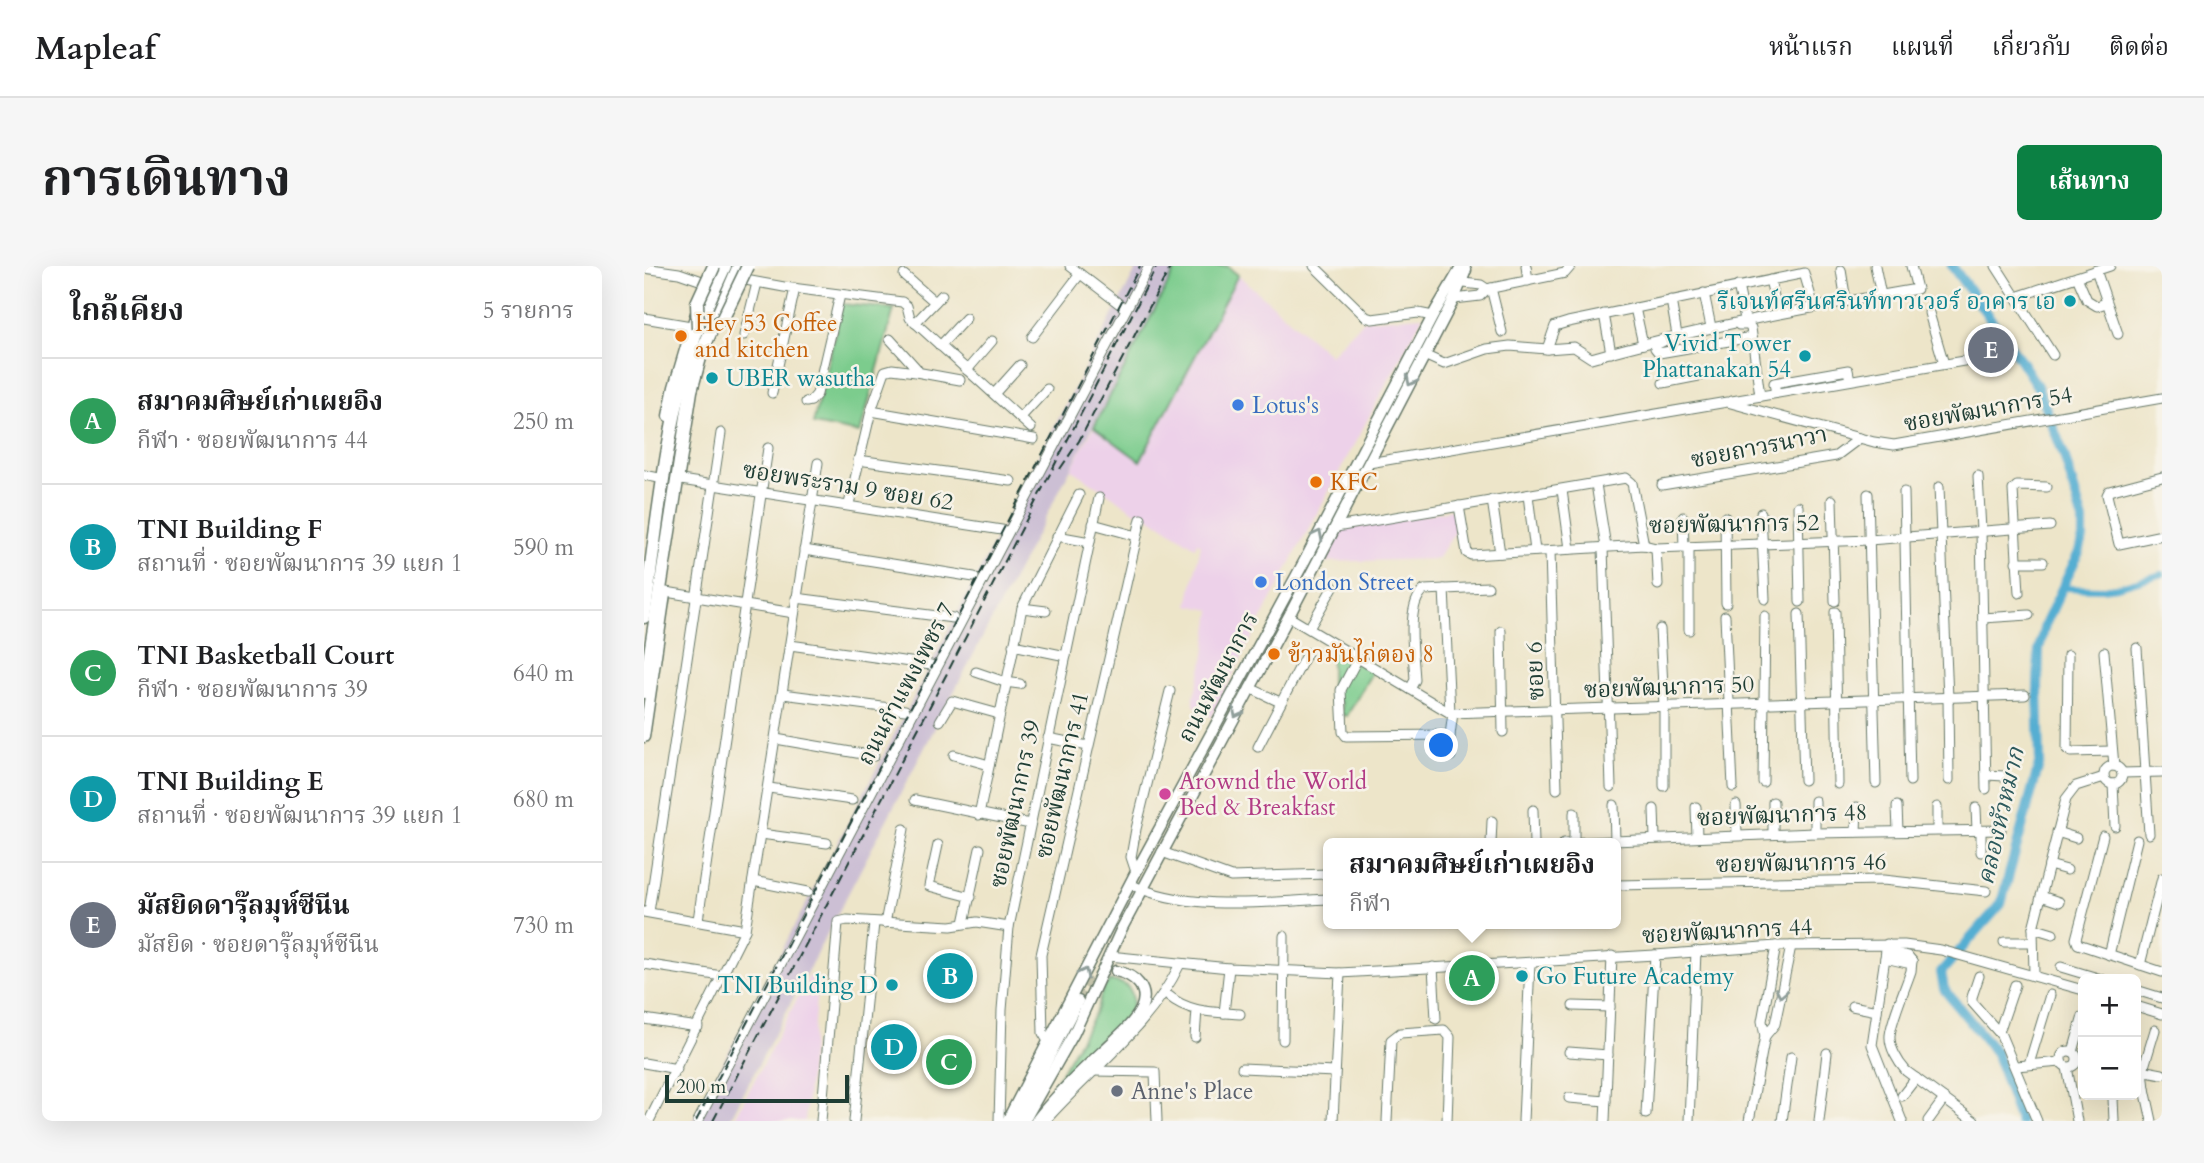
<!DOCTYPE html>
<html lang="th">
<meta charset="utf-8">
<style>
:root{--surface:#fff;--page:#f6f6f6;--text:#202124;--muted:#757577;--line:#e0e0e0;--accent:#0b8043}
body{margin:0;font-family:Cardo,"Noto Serif Thai",serif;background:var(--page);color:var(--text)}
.controls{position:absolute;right:21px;bottom:21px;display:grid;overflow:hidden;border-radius:10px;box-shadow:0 7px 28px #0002}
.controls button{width:63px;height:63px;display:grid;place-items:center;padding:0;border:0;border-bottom:2px solid var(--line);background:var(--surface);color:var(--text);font:35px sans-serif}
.scale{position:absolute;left:21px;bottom:18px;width:184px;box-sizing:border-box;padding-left:7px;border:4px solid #1f3d34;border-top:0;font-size:19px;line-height:24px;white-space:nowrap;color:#1f3d34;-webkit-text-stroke:5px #f7f3e8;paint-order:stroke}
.you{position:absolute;left:798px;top:480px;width:24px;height:24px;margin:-18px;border:5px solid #fff;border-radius:50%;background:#1a73e8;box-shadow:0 0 0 10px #1a73e833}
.badge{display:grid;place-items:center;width:46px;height:46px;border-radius:50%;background:var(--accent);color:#fff;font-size:23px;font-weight:700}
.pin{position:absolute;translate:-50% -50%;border:4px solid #fff;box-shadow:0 2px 7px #0006}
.popup{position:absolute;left:679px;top:572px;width:298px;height:91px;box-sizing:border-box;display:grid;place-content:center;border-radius:10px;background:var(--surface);filter:drop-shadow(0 2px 5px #0005);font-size:23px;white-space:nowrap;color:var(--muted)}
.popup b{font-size:26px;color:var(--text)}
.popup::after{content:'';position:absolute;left:50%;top:100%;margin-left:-14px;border:14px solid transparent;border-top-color:var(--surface)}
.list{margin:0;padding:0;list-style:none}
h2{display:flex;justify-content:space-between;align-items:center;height:91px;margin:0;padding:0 28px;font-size:30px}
h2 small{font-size:23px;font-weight:400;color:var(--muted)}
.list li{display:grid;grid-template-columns:46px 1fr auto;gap:21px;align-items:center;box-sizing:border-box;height:126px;padding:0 28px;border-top:2px solid var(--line)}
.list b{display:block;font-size:26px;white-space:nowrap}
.list p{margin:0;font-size:23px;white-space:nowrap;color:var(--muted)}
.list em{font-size:23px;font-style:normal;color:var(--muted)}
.map{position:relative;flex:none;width:1518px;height:855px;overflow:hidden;border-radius:10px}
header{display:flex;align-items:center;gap:42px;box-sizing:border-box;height:98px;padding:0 35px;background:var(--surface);border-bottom:2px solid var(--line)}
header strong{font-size:33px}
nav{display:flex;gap:38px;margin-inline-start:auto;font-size:24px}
.intro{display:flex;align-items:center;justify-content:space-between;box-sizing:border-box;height:168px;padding:0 42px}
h1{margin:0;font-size:49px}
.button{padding:18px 32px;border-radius:10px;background:var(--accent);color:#fff;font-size:24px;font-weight:700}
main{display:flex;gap:42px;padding:0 42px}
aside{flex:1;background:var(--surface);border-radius:10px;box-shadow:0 7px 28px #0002}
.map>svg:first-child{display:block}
</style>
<header>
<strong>Mapleaf</strong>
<nav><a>หน้าแรก</a><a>แผนที่</a><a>เกี่ยวกับ</a><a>ติดต่อ</a></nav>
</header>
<div class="intro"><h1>การเดินทาง</h1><a class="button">เส้นทาง</a></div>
<main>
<aside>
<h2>ใกล้เคียง<small>5 รายการ</small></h2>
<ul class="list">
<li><span class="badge" style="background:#2e9e5b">A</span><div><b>สมาคมศิษย์เก่าเผยอิง</b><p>กีฬา · ซอยพัฒนาการ 44</p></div><em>250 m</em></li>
<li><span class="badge" style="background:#0f9aa8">B</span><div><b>TNI Building F</b><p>สถานที่ · ซอยพัฒนาการ 39 แยก 1</p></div><em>590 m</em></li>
<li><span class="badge" style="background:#2e9e5b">C</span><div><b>TNI Basketball Court</b><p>กีฬา · ซอยพัฒนาการ 39</p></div><em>640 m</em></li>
<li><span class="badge" style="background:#0f9aa8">D</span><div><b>TNI Building E</b><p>สถานที่ · ซอยพัฒนาการ 39 แยก 1</p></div><em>680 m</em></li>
<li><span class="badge" style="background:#6b7280">E</span><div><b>มัสยิดดารุ๊ลมุห์ซีนีน</b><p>มัสยิด · ซอยดารุ๊ลมุห์ซีนีน</p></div><em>730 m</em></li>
</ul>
</aside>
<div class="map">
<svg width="1518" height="855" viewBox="0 0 1518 855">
<rect width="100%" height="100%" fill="#f7f3e8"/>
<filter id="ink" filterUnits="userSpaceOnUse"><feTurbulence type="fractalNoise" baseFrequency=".0143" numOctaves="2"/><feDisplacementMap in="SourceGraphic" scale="14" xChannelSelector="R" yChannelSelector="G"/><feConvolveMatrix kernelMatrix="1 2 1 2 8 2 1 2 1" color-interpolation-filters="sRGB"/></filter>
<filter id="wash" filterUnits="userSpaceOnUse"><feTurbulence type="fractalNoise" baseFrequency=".00686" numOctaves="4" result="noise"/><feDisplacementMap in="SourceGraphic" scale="28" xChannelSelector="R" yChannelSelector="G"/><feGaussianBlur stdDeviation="1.57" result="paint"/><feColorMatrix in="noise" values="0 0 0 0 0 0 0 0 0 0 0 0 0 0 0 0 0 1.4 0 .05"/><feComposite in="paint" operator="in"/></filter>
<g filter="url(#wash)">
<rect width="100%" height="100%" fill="#ede5c9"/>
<g fill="#edd1e9">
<polygon points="594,9 686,89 720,54 779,50 647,296 567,451 555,445 550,439 550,430 561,389 567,344 544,339 557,278 553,276 551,281 504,250 501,252 427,203 450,161 497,194"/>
<polygon points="813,243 816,259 793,293 678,296 696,264"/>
<polygon points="165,710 174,712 161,855 89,855"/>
</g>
<polygon fill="#ccbfd4" points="494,0 533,0 85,855 49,855"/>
<g fill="#7bcc8d" stroke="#4d8460" stroke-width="2">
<polygon points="533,0 583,0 594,9 496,195 450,161"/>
<polygon points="198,38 250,43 216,167 169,158"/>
<polygon points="687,381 730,403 703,450 698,449 697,436 687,435"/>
<path d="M466,715C495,717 492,740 480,759L401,835C417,806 434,778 450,749C457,737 454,725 466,715Z"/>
<polygon points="294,782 318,783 316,812 291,810"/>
</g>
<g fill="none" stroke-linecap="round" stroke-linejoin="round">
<polyline stroke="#55aed2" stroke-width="6" points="1418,322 1457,323 1473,321 1518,308"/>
<polyline stroke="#55aed2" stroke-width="10" points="1308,0 1375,92 1393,120 1420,189 1439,255 1439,272 1435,286 1401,359 1395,383 1394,420 1396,495 1357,638 1297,706 1300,723 1352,787 1376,855"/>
</g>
</g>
<g filter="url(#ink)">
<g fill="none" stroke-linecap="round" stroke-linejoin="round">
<path stroke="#c4c3ab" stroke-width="10" stroke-dasharray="10 5" stroke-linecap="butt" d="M434,735C443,719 452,705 472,705"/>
<g stroke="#677868" stroke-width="11">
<g id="minor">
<polyline points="426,0 482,43"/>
<polyline points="670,0 722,51 728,53 774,47 789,50"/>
<polyline points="882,0 884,15"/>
<polyline points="1231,0 1237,29"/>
<polyline points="1352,0 1409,89"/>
<polyline points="0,2 35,7 61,16"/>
<polyline points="1197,4 1202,35"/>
<polyline points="1452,4 1474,68"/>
<polyline points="260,9 291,36"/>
<polyline points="1433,11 1443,34 1453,40 1462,37"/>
<polyline points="96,13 140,21 258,36 263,40 266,52 387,162"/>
<polyline points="1126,14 1134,47"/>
<polyline points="820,17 837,19 843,23"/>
<polyline points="1094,20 1101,53"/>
<polyline points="847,22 858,66"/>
<polyline points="1060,27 1067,61"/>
<polyline points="1372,31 1466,0"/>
<polyline points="810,33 836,30 843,23 921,7 927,0"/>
<polyline points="1027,34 1033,69"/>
<polyline points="991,42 999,78"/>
<polyline points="1285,47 1300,98"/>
<polyline points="960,48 967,87"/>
<polyline points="0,52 47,60"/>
<polyline points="271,57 298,29"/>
<polyline points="1095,59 1104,59 1107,62 1116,130"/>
<polyline points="100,69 113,17"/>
<polyline points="388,71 436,8"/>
<polyline points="1020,75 1012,79 1011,82 1015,87 1108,71"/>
<polyline points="296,80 322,52"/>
<path d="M903,83L930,81L947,92C1054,62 1163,42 1273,23L1267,0"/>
<polyline points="780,89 800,98 843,83 866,80 903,83 911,60 924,56 1156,8 1160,7 1170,41"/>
<polyline points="323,104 348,75"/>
<polyline points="272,106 316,114"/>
<polyline points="1019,117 1111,99"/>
<polyline points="128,127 151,22"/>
<polyline points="1132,127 1130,117 1204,104 1206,114"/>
<polyline points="350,128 376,99"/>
<polyline points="1088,135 1337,92"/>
<polyline points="162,136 167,135 173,128 196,29"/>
<polyline points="227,145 390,173"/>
<polyline points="376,152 403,123"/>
<polyline points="214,194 367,215"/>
<polyline points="725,197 1083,136 1230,176 1250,179 1518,132"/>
<polyline points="0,209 15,212"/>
<polyline points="1334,210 1337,264 1342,523"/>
<polyline points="1518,211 1465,225 1463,229 1475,278 1518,269"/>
<polyline points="37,214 364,265"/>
<polyline points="952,218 962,281"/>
<polyline points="1018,219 1192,190 1216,172"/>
<polyline points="1295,221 1304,432 1305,514"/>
<polyline points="918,224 926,283"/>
<polyline points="1260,226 1266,515"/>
<polyline points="1224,228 1232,517"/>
<polyline points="884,229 891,285"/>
<polyline points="848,234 856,287"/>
<polyline points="1188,234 1191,335"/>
<polyline points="205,238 227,145 241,105 248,103 272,106 273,103 246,73"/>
<polyline points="815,240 823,287 827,289 1000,279 1012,282 1225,274 1406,260"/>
<polyline points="1154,240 1156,336"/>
<polyline points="1117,247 1121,333"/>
<polyline points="1039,251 1040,281"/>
<polyline points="1081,251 1082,337"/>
<polyline points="449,258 493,270"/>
<polyline points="692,261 982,212 988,217 1000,279"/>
<polyline points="413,270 446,276"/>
<polyline points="959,282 967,521"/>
<polyline points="1012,282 1014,319"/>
<polyline points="160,284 330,311"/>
<polyline points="906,285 913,523"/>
<polyline points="1372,296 1399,296"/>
<polyline points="800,323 806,447"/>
<polyline points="22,326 150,347"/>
<polyline points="1375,327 1369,224 1373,220 1403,221"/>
<polyline points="152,332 309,352"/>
<polyline points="378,342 402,345"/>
<polyline points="1191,346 1194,518"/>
<polyline points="1155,348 1160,514"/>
<polyline points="1081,350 1089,521"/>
<polyline points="645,351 806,447 1381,429"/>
<polyline points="1339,352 1385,349"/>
<polyline points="667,359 689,321"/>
<polyline points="1016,363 1020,440 1020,520"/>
<polyline points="1045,364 1045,281"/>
<polyline points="857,365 859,466"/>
<polyline points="146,379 287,399"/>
<polyline points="369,379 422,390"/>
<polyline points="1493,382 1505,568"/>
<polyline points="1460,386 1470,500"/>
<polyline points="1424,389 1423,483 1427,486 1467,485"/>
<polyline points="714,392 697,424 699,466 702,470 806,469"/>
<polyline points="332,406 361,416 376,418"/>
<polyline points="606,422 636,436"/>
<path d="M766,423L771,414C770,390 761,339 780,324L844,321"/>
<polyline points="139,428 261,444"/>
<polyline points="296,455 308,435 355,448"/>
<polyline points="404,472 444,480"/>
<polyline points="132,473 230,490"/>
<polyline points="614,481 663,387"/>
<polyline points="310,489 345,499"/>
<polyline points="807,490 806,469 809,447"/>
<circle cx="1469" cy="509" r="9"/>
<polyline points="1478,507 1518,506"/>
<polyline points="1343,509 1360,510"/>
<polyline points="1119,516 1121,350"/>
<polyline points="1469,518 1471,560"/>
<polyline points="125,522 208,534"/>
<polyline points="271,534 386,558"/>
<polyline points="1129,536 1129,568"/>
<polyline points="970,539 971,575"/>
<polyline points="1092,539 1093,569"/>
<polyline points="1253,540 1254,565"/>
<polyline points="1052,541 1053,571"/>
<polyline points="1293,541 1293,564"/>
<polyline points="1332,542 1333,564"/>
<polyline points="1010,543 1011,572"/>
<polyline points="889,544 890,577"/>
<polyline points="930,547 930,577"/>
<polyline points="335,549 378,342 435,229"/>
<polyline points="1212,566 1213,541"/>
<polyline points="1413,566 1432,572"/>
<polyline points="1171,567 1171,535"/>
<polyline points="117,568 183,577"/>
<polyline points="1459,570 1432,673 1434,678 1518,706"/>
<polyline points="847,577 848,555"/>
<polyline points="920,577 1171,567 1357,564"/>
<polyline points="294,579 285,620 327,631"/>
<polyline points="518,586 587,611 684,608"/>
<polyline points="1337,586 1337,564"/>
<polyline points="1405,599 1423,604"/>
<polyline points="492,606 487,591 492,563 526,425"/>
<polyline points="109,615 164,626"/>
<path d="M486,618C543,646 623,636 684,633"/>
<polyline points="972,619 1239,614 1342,625"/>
<polyline points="1397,630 1415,636"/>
<polyline points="0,646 101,664"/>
<polyline points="5,646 77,167"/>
<polyline points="54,654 124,182"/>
<polyline points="241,657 260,563"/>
<polyline points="320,657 336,583"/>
<polyline points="1389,662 1409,668"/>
<polyline points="1360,676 1388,676"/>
<polyline points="1243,678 1228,779 1258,855"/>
<polyline points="1242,685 1264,690 1268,695"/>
<polyline points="1465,689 1493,574"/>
<polyline points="465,690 585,702 696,707 1011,689 1132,680 1260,679 1297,684 1439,724"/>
<polyline points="1241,692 1263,697 1268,695"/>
<path d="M1268,695L1267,705C1261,723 1248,752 1246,769C1245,781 1254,796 1262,805L1330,855"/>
<polyline points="0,698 78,710"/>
<polyline points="1496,699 1518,612"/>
<polyline points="789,701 792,753"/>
<polyline points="1417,701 1457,713"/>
<polyline points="1390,709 1389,662 1422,533 1432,520 1460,511"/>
<polyline points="1335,710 1328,731 1328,736 1357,769 1393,855"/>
<polyline points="1492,724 1518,732"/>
<path d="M525,730C545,747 570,746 596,748"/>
<polyline points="929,740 966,741"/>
<polyline points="1208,740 1233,745"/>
<polyline points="1492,740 1518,748"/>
<polyline points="580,747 585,702"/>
<polyline points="0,753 54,761"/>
<polyline points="1355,766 1371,719"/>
<polyline points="1121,770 1131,758 1147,680"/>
<polyline points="551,771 553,744"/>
<polyline points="639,774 640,670"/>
<polyline points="404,775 399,767 397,689 497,253"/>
<circle cx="1425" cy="793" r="8"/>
<polyline points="925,786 964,789"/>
<polyline points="1429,786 1439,750"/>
<polyline points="0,797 33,803"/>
<polyline points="1385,798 1406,729"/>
<polyline points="1372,800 1417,796"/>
<polyline points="1423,801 1433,855"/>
<polyline points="598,802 691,806"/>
<polyline points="1492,803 1518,808"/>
<polyline points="449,805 511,806 513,855"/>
<polyline points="1501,823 1508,855"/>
<polyline points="1492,824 1501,823 1499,804 1511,764"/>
<polyline points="1258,830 1272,812"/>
<polyline points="925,832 962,835"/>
<polyline points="1002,848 1011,689"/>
<polyline points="5,855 101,664 174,197"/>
<polyline points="54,855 505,0"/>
<polyline points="177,855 194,656 203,654 307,660 333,656 365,661"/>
<polyline points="210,855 230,657"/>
<polyline points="355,855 358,744 365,661 455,232"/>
<path d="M401,855C447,803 506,761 536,698"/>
<polyline points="689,855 696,707"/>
<polyline points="743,855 747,774 756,767 800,764 806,771 803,855"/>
<polyline points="879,855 886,697"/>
<polyline points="961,855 968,690"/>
<polyline points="1045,855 1052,685"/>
<polyline points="1105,855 1121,770 1118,755 1132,680"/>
<polyline points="1138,855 1147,791"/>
<polyline points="1175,855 1183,787"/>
<polyline points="1284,855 1300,833"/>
<polyline points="1470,855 1469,832 1472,829"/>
</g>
</g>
<g stroke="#677868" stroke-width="13">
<g id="major">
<polyline points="24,150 30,121 52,47"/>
<polyline points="0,471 21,328"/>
<polyline points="363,855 492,606 661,294 792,44 818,0"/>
<polyline points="372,855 434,735"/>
<polyline points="380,855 430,767 478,662 647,346 810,33 822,4"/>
<path d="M392,855C412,829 436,806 460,784C472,772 489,759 497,743C506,723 491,709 472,705"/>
</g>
</g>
<g stroke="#677868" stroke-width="15">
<g id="highway">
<path d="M0,351C13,261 21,167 48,80C56,52 69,26 81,0"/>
<polyline points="0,426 47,125 57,88 95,0"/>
</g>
</g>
<use href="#minor" stroke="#fff" stroke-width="9"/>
<use href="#major" stroke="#fff" stroke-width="10"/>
<use href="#highway" stroke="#fff" stroke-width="12"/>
<g stroke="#1f3d34" stroke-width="2" stroke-dasharray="10 5" stroke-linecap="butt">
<polyline points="416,203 435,175 527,0"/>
<polyline points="52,855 496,0"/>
<path d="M69,855C219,571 366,286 513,0"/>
</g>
<g stroke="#677868" stroke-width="15" stroke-linecap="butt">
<g id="highway-bridge">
<polyline points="68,61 78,54 104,0"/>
<polyline points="54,63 53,37 70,0"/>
</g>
</g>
<use href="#highway-bridge" stroke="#fff" stroke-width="12"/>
</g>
<defs><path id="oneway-chevron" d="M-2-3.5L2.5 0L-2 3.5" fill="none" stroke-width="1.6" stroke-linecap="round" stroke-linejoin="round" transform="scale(1.75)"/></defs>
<g stroke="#8f9e9a">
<use href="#oneway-chevron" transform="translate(767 115) rotate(117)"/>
<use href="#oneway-chevron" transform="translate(674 269) rotate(-63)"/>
<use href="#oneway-chevron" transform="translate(593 447) rotate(118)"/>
<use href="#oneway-chevron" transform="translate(440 707) rotate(-63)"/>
<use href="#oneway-chevron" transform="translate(1137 727) rotate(101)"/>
</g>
</g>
<g fill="#0f9aa8" stroke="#f7f3e8" stroke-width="2.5">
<circle cx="1426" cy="35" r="7"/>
<circle cx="1161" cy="90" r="7"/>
<circle cx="68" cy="112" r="7"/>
<circle cx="878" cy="710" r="7"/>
<circle cx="248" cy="719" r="7"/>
</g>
<g fill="#e8710a" stroke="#f7f3e8" stroke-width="2.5">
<circle cx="37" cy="70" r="7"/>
<circle cx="672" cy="216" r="7"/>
<circle cx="630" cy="388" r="7"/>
</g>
<g fill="#3f7fe0" stroke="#f7f3e8" stroke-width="2.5">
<circle cx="594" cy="139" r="7"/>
<circle cx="617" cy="316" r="7"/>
</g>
<circle fill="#d1479c" stroke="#f7f3e8" stroke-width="2.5" cx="521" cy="528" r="7"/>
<circle fill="#6b7280" stroke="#f7f3e8" stroke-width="2.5" cx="473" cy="825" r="7"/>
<g text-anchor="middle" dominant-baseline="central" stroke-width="5" stroke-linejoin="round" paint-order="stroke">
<g font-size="23" fill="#0d838f" stroke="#f7f3e8" text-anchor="end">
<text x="1412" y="35">รีเจนท์ศรีนศรินท์ทาวเวอร์ อาคาร เอ</text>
<text x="1147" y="77">Vivid Tower<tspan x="1147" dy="26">Phattanakan 54</tspan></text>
<text x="82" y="112" text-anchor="start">UBER wasutha</text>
<text x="892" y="710" text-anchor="start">Go Future Academy</text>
<text x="234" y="719">TNI Building D</text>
</g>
<g font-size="23" fill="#c56008" stroke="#f7f3e8" text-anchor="start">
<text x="51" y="57">Hey 53 Coffee<tspan x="51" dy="26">and kitchen</tspan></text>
<text x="686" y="216">KFC</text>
<text x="644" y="388">ข้าวมันไก่ตอง 8</text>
</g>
<g font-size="23" fill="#366cbe" stroke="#f7f3e8" text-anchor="start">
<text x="608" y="139">Lotus's</text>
<text x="631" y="316">London Street</text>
</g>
<g font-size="23" fill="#1f3d34" stroke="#f7f3e8">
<text transform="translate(1344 143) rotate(-10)">ซอยพัฒนาการ 54</text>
<text transform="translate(1115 181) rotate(-11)">ซอยถาวรนาวา</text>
<text transform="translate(204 220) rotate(9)">ซอยพระราม 9 ซอย 62</text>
<text transform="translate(1090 258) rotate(-1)">ซอยพัฒนาการ 52</text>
<text transform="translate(891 405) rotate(-92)">ซอย 6</text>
<text transform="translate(574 411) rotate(-62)">ถนนพัฒนาการ</text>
<text transform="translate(262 418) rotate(-62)">ถนนกำแพงเพชร 7</text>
<text transform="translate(1025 421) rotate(-2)">ซอยพัฒนาการ 50</text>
<text transform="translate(418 509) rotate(-77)">ซอยพัฒนาการ 41</text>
<text transform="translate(371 538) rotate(-78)">ซอยพัฒนาการ 39</text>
<text transform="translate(1138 549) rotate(-2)">ซอยพัฒนาการ 48</text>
<text transform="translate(1157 597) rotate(-1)">ซอยพัฒนาการ 46</text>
<text transform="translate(1083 665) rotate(-3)">ซอยพัฒนาการ 44</text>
</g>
<g font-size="23" fill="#b23c85" stroke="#f7f3e8" text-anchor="start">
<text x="535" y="515">Arownd the World<tspan x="535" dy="26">Bed &amp; Breakfast</tspan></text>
</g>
<g font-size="23" fill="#5b616d" stroke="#f7f3e8" text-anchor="start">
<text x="487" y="825">Anne's Place</text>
</g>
<g font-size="24" font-style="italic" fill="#2c595c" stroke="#f7f3e8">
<text transform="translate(1357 550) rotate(-77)">คลองหัวหมาก</text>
</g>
</g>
</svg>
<div class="controls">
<button>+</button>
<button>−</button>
</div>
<div class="scale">200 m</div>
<div class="you"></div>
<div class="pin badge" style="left:828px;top:712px;background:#2e9e5b">A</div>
<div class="popup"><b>สมาคมศิษย์เก่าเผยอิง</b>กีฬา</div>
<div class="pin badge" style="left:306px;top:710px;background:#0f9aa8">B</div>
<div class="pin badge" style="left:305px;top:796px;background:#2e9e5b">C</div>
<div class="pin badge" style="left:250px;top:781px;background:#0f9aa8">D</div>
<div class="pin badge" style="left:1347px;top:84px;background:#6b7280">E</div>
</div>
</main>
